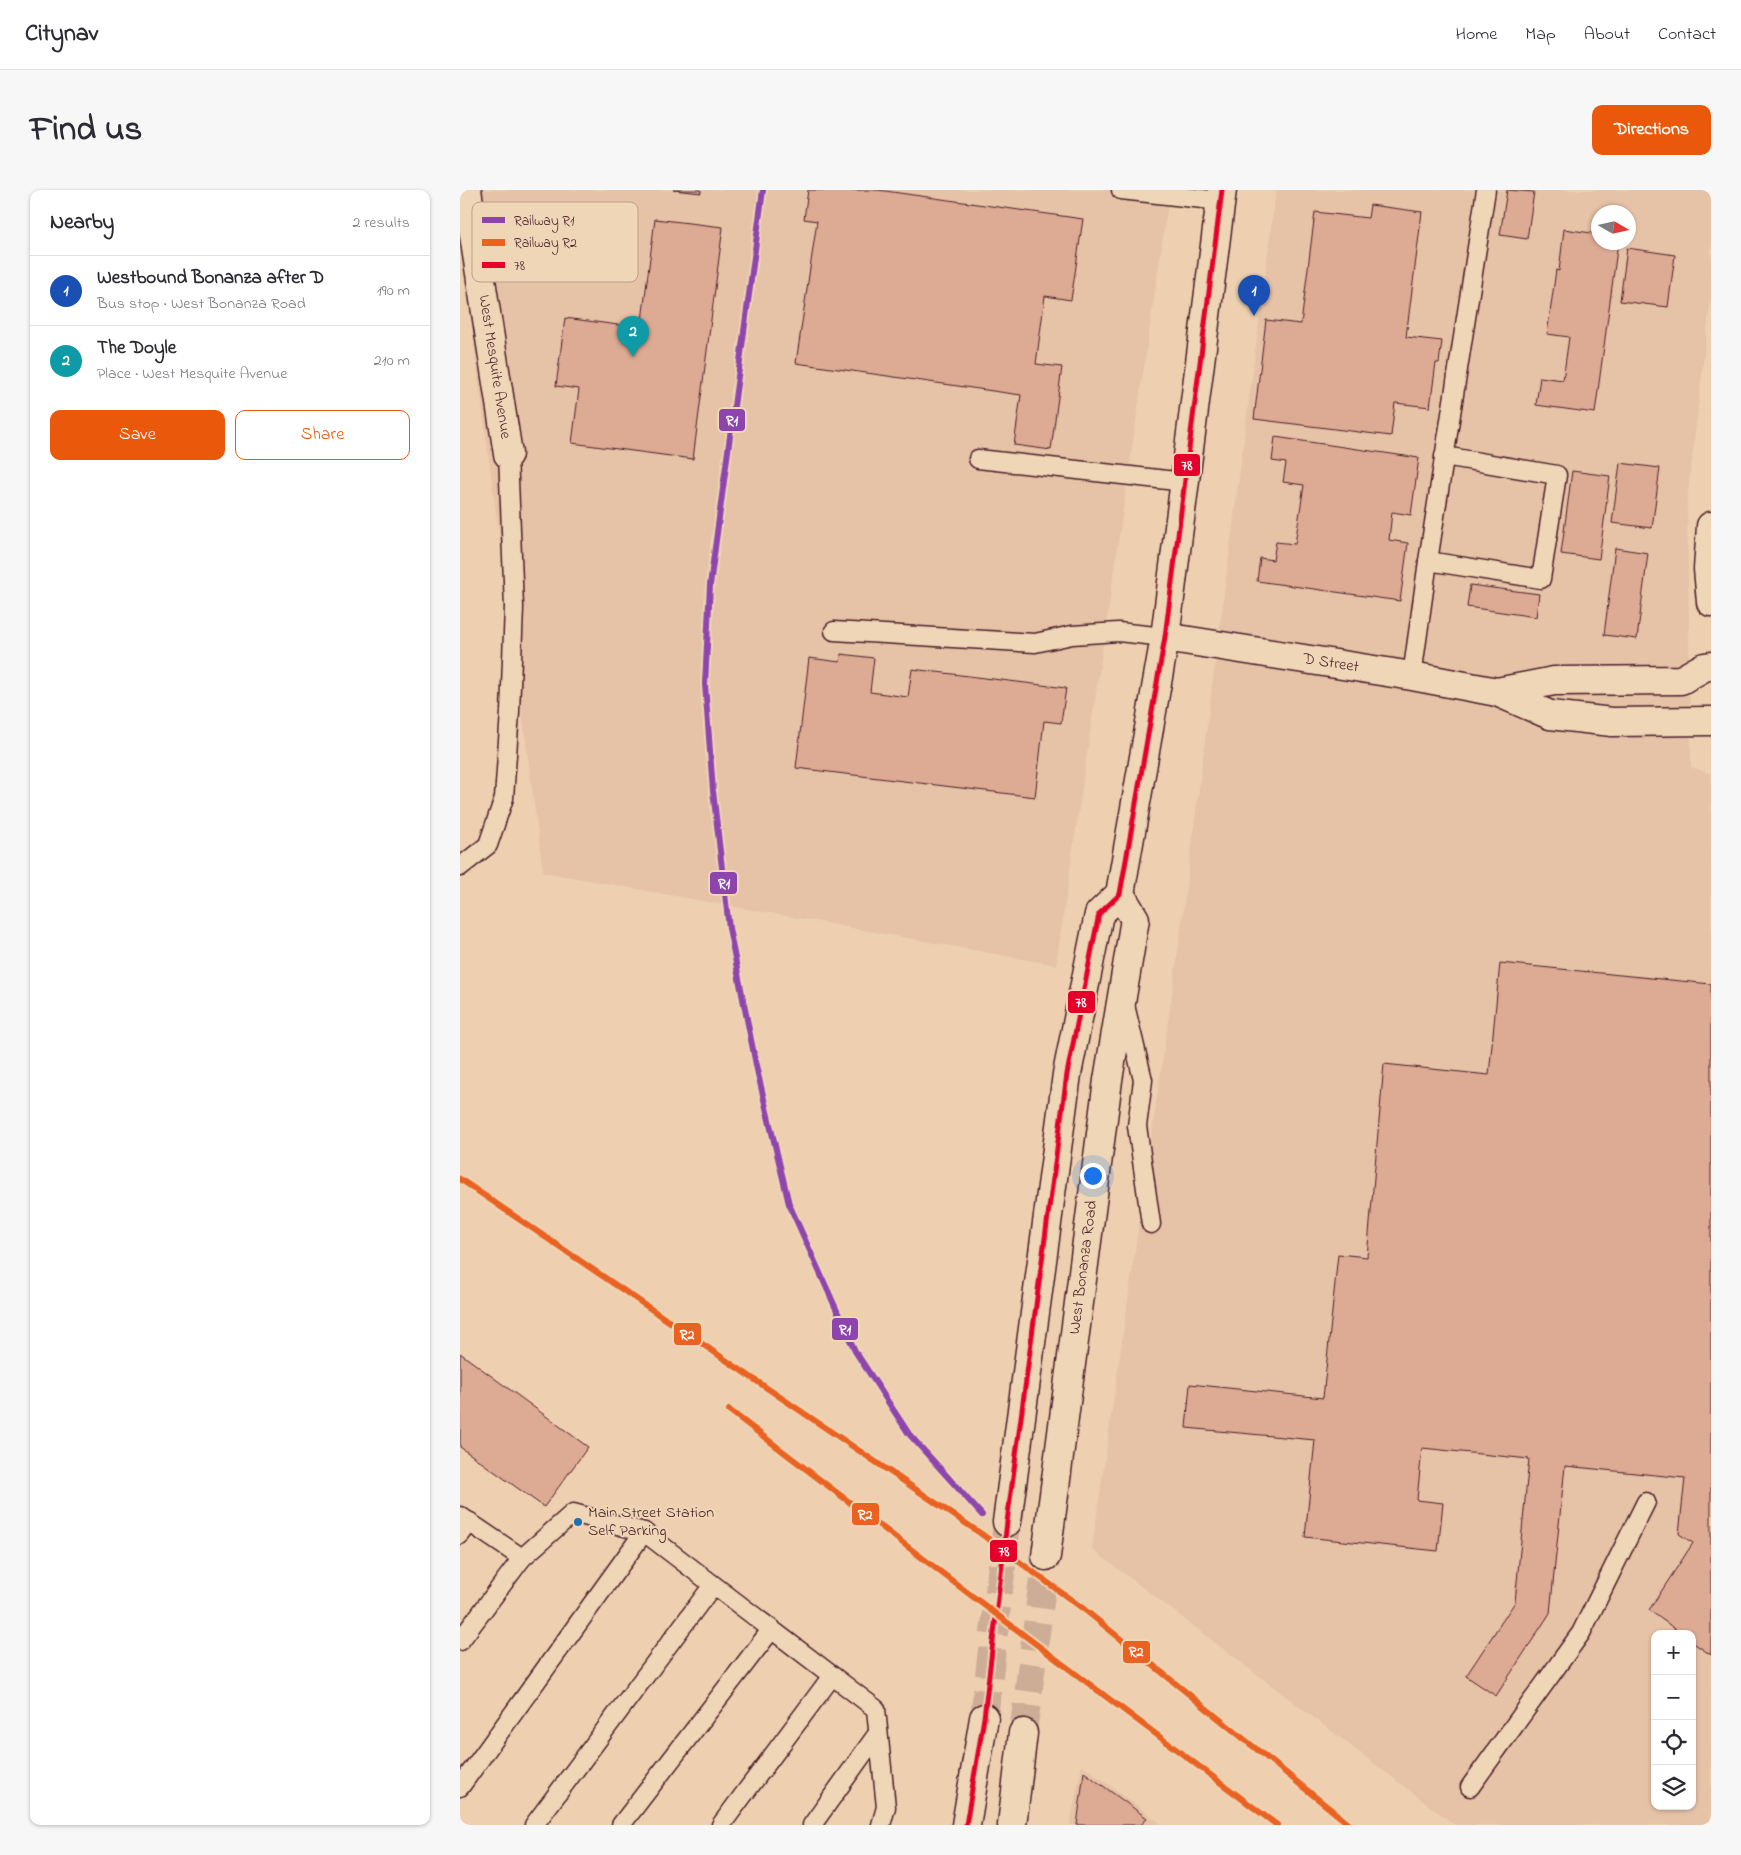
<!DOCTYPE html>
<meta charset="utf-8">
<style>
:root{--surface:#fff;--page:#f7f7f7;--text:#2b2b33;--muted:#7c7c81;--line:#e1e1e2;--accent:#ea580c}
body{margin:0;font-family:"Indie Flower",sans-serif;background:var(--page);color:var(--text)}
.controls{position:absolute;right:15px;bottom:15px;display:grid;overflow:hidden;border-radius:10px;box-shadow:0 1px 4px #0004}
.controls button{width:45px;height:45px;display:grid;place-items:center;padding:0;border:0;border-bottom:1px solid var(--line);background:var(--surface);color:var(--text);font:25px sans-serif}
.compass{position:absolute;left:1131px;top:15px;width:45px;height:45px;border-radius:50%;background:var(--surface);box-shadow:0 1px 4px #0004;rotate:99deg}
.you{position:absolute;left:632px;top:985px;width:18px;height:18px;margin:-12px;border:4px solid #fff;border-radius:50%;background:#1a73e8;box-shadow:0 0 0 8px #1a73e833}
.badge{display:grid;place-items:center;width:32px;height:32px;border-radius:50%;background:var(--accent);color:#fff;font-size:16px;font-weight:700}
.pin{position:absolute;translate:-50% -41px;filter:drop-shadow(0 1px 2px #0008)}
.pin::after{content:'';position:absolute;top:26px;width:18px;height:15px;background:inherit;clip-path:polygon(0 0,100% 0,50% 100%)}
.list{margin:0;padding:0;list-style:none}
h2{display:flex;justify-content:space-between;align-items:center;height:65px;margin:0;padding:0 20px;font-size:21px}
h2 small{font-size:16px;font-weight:400;color:var(--muted)}
.list li{display:grid;grid-template-columns:32px 1fr auto;gap:15px;align-items:center;box-sizing:border-box;height:70px;padding:0 20px;border-top:1px solid var(--line)}
.list b{display:block;font-size:19px;white-space:nowrap}
.list p{margin:0;font-size:16px;white-space:nowrap;color:var(--muted)}
.list em{font-size:16px;font-style:normal;color:var(--muted)}
.actions{display:flex;gap:10px;padding:15px 20px}
.actions a{flex:1;padding:11px 0;border:1px solid var(--accent);border-radius:10px;text-align:center;font-size:18px;color:var(--accent)}
.actions .main{background:var(--accent);color:#fff}
.icon{flex:none;width:28px;height:28px;fill:none;stroke:currentColor;stroke-width:2;stroke-linecap:round;stroke-linejoin:round}
.map{position:relative;flex:none;width:1251px;height:1635px;overflow:hidden;border-radius:10px}
header{display:flex;align-items:center;gap:30px;box-sizing:border-box;height:70px;padding:0 25px;background:var(--surface);border-bottom:1px solid var(--line)}
header strong{font-size:24px}
nav{display:flex;gap:28px;margin-inline-start:auto;font-size:18px}
.intro{display:flex;align-items:center;justify-content:space-between;box-sizing:border-box;height:120px;padding:0 30px}
h1{margin:0;font-size:35px}
.button{padding:12px 22px;border-radius:10px;background:var(--accent);color:#fff;font-size:18px;font-weight:700}
main{display:flex;gap:30px;padding:0 30px}
aside{flex:1;background:var(--surface);border-radius:10px;box-shadow:0 1px 4px #0004}
.map>svg:first-child{display:block}
</style>
<header>
<strong>Citynav</strong>
<nav><a>Home</a><a>Map</a><a>About</a><a>Contact</a></nav>
</header>
<div class="intro"><h1>Find us</h1><a class="button">Directions</a></div>
<main>
<aside>
<h2>Nearby<small>2 results</small></h2>
<ul class="list">
<li><span class="badge" style="background:#1a4fb4">1</span><div><b>Westbound Bonanza after D</b><p>Bus stop · West Bonanza Road</p></div><em>190 m</em></li>
<li><span class="badge" style="background:#0f9aa8">2</span><div><b>The Doyle</b><p>Place · West Mesquite Avenue</p></div><em>210 m</em></li>
</ul>
<div class="actions"><a class="main">Save</a><a>Share</a></div>
</aside>
<div class="map">
<svg width="1251" height="1635" viewBox="0 0 1251 1635">
<rect width="100%" height="100%" fill="#eed0b1"/>
<filter id="ink" filterUnits="userSpaceOnUse"><feTurbulence type="fractalNoise" baseFrequency=".02" numOctaves="2"/><feDisplacementMap in="SourceGraphic" scale="10" xChannelSelector="R" yChannelSelector="G"/><feConvolveMatrix kernelMatrix="1 2 1 2 8 2 1 2 1" color-interpolation-filters="sRGB"/></filter>
<g filter="url(#ink)">
<g fill="#e6c2a6" fill-rule="evenodd">
<polygon points="0,0 710,0 596,775 83,682 0,48"/>
<path d="M816,0H1251V105L1227,312L1231,577L1251,584V1635H995L632,1359L717,769ZM1138,22H1168V52H1138ZM1195,1444H1232V1616H1195Z"/>
<polygon points="622,1575 703,1635 610,1635"/>
</g>
<g fill="#ddaa93" stroke="#4a1f2b">
<polygon points="213,0 241,0 241,3"/>
<polygon points="348,0 418,0 623,29 611,110 585,106 576,174 602,177 591,260 554,255 561,205 336,173 357,31 344,29"/>
<polygon points="1047,0 1074,2 1067,49 1040,45"/>
<polygon points="910,15 962,22 946,147 982,151 979,173 976,173 970,217 935,213 931,246 794,229 806,130 841,134 855,22 908,28"/>
<polygon points="195,29 263,37 233,269 112,253 119,199 96,196 105,128 181,138"/>
<polygon points="1104,39 1138,44 1138,52 1158,52 1135,223 1076,215 1080,187 1103,190 1109,147 1087,144 1096,80 1099,81"/>
<polygon points="1167,58 1215,65 1208,117 1160,111"/>
<polygon points="815,247 959,268 951,325 932,322 929,350 948,353 940,411 797,391 800,368 813,370 816,352 835,354 844,295 823,292 826,273 812,271"/>
<polygon points="1160,273 1200,278 1192,338 1152,333"/>
<polygon points="1112,281 1150,286 1139,369 1101,364"/>
<polygon points="1155,358 1188,363 1177,449 1144,445"/>
<polygon points="1010,395 1079,404 1076,427 1007,417"/>
<polygon points="381,464 414,468 410,502 448,507 452,479 606,498 601,533 584,531 575,607 336,578 349,468 380,472"/>
<polygon points="1040,773 1251,794 1251,1465 1232,1452 1232,1444 1222,1444 1189,1420 1233,1353 1219,1344 1225,1288 1105,1276 1090,1423 1036,1506 1006,1486 1055,1412 1069,1269 962,1258 957,1310 983,1313 978,1361 845,1347 855,1250 726,1238 730,1194 863,1208 878,1064 907,1067 924,874 1029,885"/>
<polygon points="0,1163 128,1257 84,1317 0,1257"/>
<polygon points="624,1582 687,1628 681,1635 617,1635"/>
</g>
<g fill="none" stroke-linecap="round" stroke-linejoin="round">
<g stroke="#cdad96" stroke-width="28" stroke-dasharray="28 14" stroke-linecap="butt">
<polyline points="524,1528 547,1332"/>
<polyline points="563,1543 586,1366"/>
</g>
<g stroke="#4a1f2b" stroke-width="21">
<g id="lane">
<polyline points="661,0 761,11"/>
<polyline points="518,269 725,292"/>
<polyline points="968,371 1081,389 1097,285 984,266"/>
<polyline points="374,441 575,453 612,445 658,442 705,447"/>
<polyline points="952,486 968,371 1026,0"/>
<polyline points="0,677 28,655 44,608 50,522 54,417 48,264"/>
<polyline points="665,815 683,890 677,936 691,1034"/>
<polyline points="0,1326 62,1368 113,1323 184,1342 416,1519 426,1617 421,1635"/>
<polyline points="0,1345 10,1332"/>
<polyline points="0,1451 62,1368"/>
<polyline points="0,1597 184,1342"/>
<polyline points="1010,1597 1121,1443 1186,1312"/>
<polyline points="74,1635 253,1395"/>
<polyline points="161,1635 311,1440"/>
<polyline points="261,1635 372,1486"/>
<polyline points="352,1635 418,1543"/>
</g>
</g>
<g stroke="#4a1f2b" stroke-width="31">
<g id="street">
<path id="s1" d="M7,0L48,264"/>
</g>
</g>
<g stroke="#4a1f2b" stroke-width="31">
<g id="secondary">
<polyline points="1251,336 1248,379 1251,412"/>
<path id="s2" d="M705,447L952,486L1037,502L1090,525L1152,532L1251,531"/>
<polyline points="1037,502 1094,491 1221,490 1244,477 1251,476"/>
<polyline points="547,1332 607,884 639,724 660,704 705,447 762,0"/>
<path id="s3" d="M586,1366L648,890L675,729L660,704"/>
<polyline points="506,1635 524,1528"/>
<polyline points="552,1635 563,1543"/>
</g>
</g>
<use href="#lane" stroke="#eed6b6" stroke-width="18"/>
<use href="#street" stroke="#eed6b6" stroke-width="28"/>
<use href="#secondary" stroke="#eed6b6" stroke-width="28"/>
<g stroke="#eed6b6" stroke-width="9">
<polyline id="bus-1" points="506,1635 524,1528 547,1332 607,884 639,724 660,704 668,659 705,447 762,0"/>
</g>
<use href="#bus-1" stroke="#e4002b" stroke-width="5"/>
<g stroke="#eed6b6" stroke-width="10">
<polyline id="rail-1" points="303,0 250,395 245,494 253,601 269,738 297,880 329,1014 395,1161 449,1244 522,1325"/>
</g>
<g stroke="#eed6b6" stroke-width="10">
<g id="rail-2">
<polyline points="0,989 520,1343 625,1420 890,1635"/>
<polyline points="269,1220 512,1406 817,1635"/>
</g>
</g>
<use href="#rail-1" stroke="#8e44ad" stroke-width="6"/>
<use href="#rail-2" stroke="#ea6222" stroke-width="6"/>
</g>
</g>
<circle fill="#1f6fb2" stroke="#eed6b6" stroke-width="2" cx="118" cy="1332" r="5"/>
<g text-anchor="middle" dominant-baseline="central" stroke-width="4" stroke-linejoin="round" paint-order="stroke">
<g font-size="16" fill="#4a1f2b" stroke="#eed6b6">
<text stroke="none"><textPath href="#s1" startOffset="179">West Mesquite Avenue</textPath></text>
<text stroke="none"><textPath href="#s2" startOffset="168">D Street</textPath></text>
<text stroke="none"><textPath href="#s3" startOffset="291">West Bonanza Road</textPath></text>
</g>
<g font-size="16" fill="#4a1f2b" stroke="#eed6b6" text-anchor="start">
<text x="128" y="1323">Main Street Station<tspan x="128" dy="18">Self Parking</tspan></text>
</g>
</g>
<rect x="12" y="12" width="166" height="80" rx="8" fill="#eed6b6" stroke="#bd9f8c" stroke-width="1"/>
<rect x="22" y="27" width="23" height="6" fill="#8e44ad"/>
<rect x="22" y="49" width="23" height="7" fill="#ea6222"/>
<rect x="22" y="72" width="23" height="6" fill="#e4002b"/>
<g font-size="14" fill="#4a1f2b">
<text x="54" y="35">Railway R1</text>
<text x="54" y="57">Railway R2</text>
<text x="54" y="80">78</text>
</g>
<g stroke="#eed6b6" stroke-width="2">
<rect x="258" y="218" width="28" height="24" rx="5" fill="#8e44ad"/>
<rect x="713" y="263" width="28" height="24" rx="5" fill="#e4002b"/>
<rect x="249" y="681" width="29" height="24" rx="5" fill="#8e44ad"/>
<rect x="607" y="800" width="29" height="24" rx="5" fill="#e4002b"/>
<rect x="371" y="1127" width="28" height="24" rx="5" fill="#8e44ad"/>
<rect x="213" y="1132" width="29" height="24" rx="5" fill="#ea6222"/>
<rect x="391" y="1312" width="29" height="24" rx="5" fill="#ea6222"/>
<rect x="529" y="1349" width="29" height="24" rx="5" fill="#e4002b"/>
<rect x="662" y="1450" width="29" height="24" rx="5" fill="#ea6222"/>
</g>
<g font-size="14" text-anchor="middle" font-weight="bold" fill="#fff">
<text x="272" y="235">R1</text>
<text x="727" y="280">78</text>
<text x="264" y="698">R1</text>
<text x="621" y="817">78</text>
<text x="385" y="1144">R1</text>
<text x="227" y="1149">R2</text>
<text x="405" y="1329">R2</text>
<text x="544" y="1366">78</text>
<text x="676" y="1466">R2</text>
</g>
</svg>
<div class="controls">
<button>+</button>
<button>−</button>
<button><svg class="icon" aria-label="locate" viewBox="0 0 24 24"><circle cx="12" cy="12" r="6"/><path d="M12 2v4M12 18v4M2 12h4M18 12h4"/></svg></button>
<button><svg class="icon" aria-label="layers" viewBox="0 0 24 24"><path d="M12 4l9 5-9 5-9-5zM3 14l9 5 9-5"/></svg></button>
</div>
<svg class="compass" viewBox="-18 -18 36 36"><path d="M0-13l5 13h-10z" fill="#e53935"/><path d="M0 13l5-13h-10z" fill="#7c7c81"/></svg>
<div class="you"></div>
<div class="pin badge" style="left:794px;top:126px;background:#1a4fb4">1</div>
<div class="pin badge" style="left:173px;top:167px;background:#0f9aa8">2</div>
</div>
</main>
